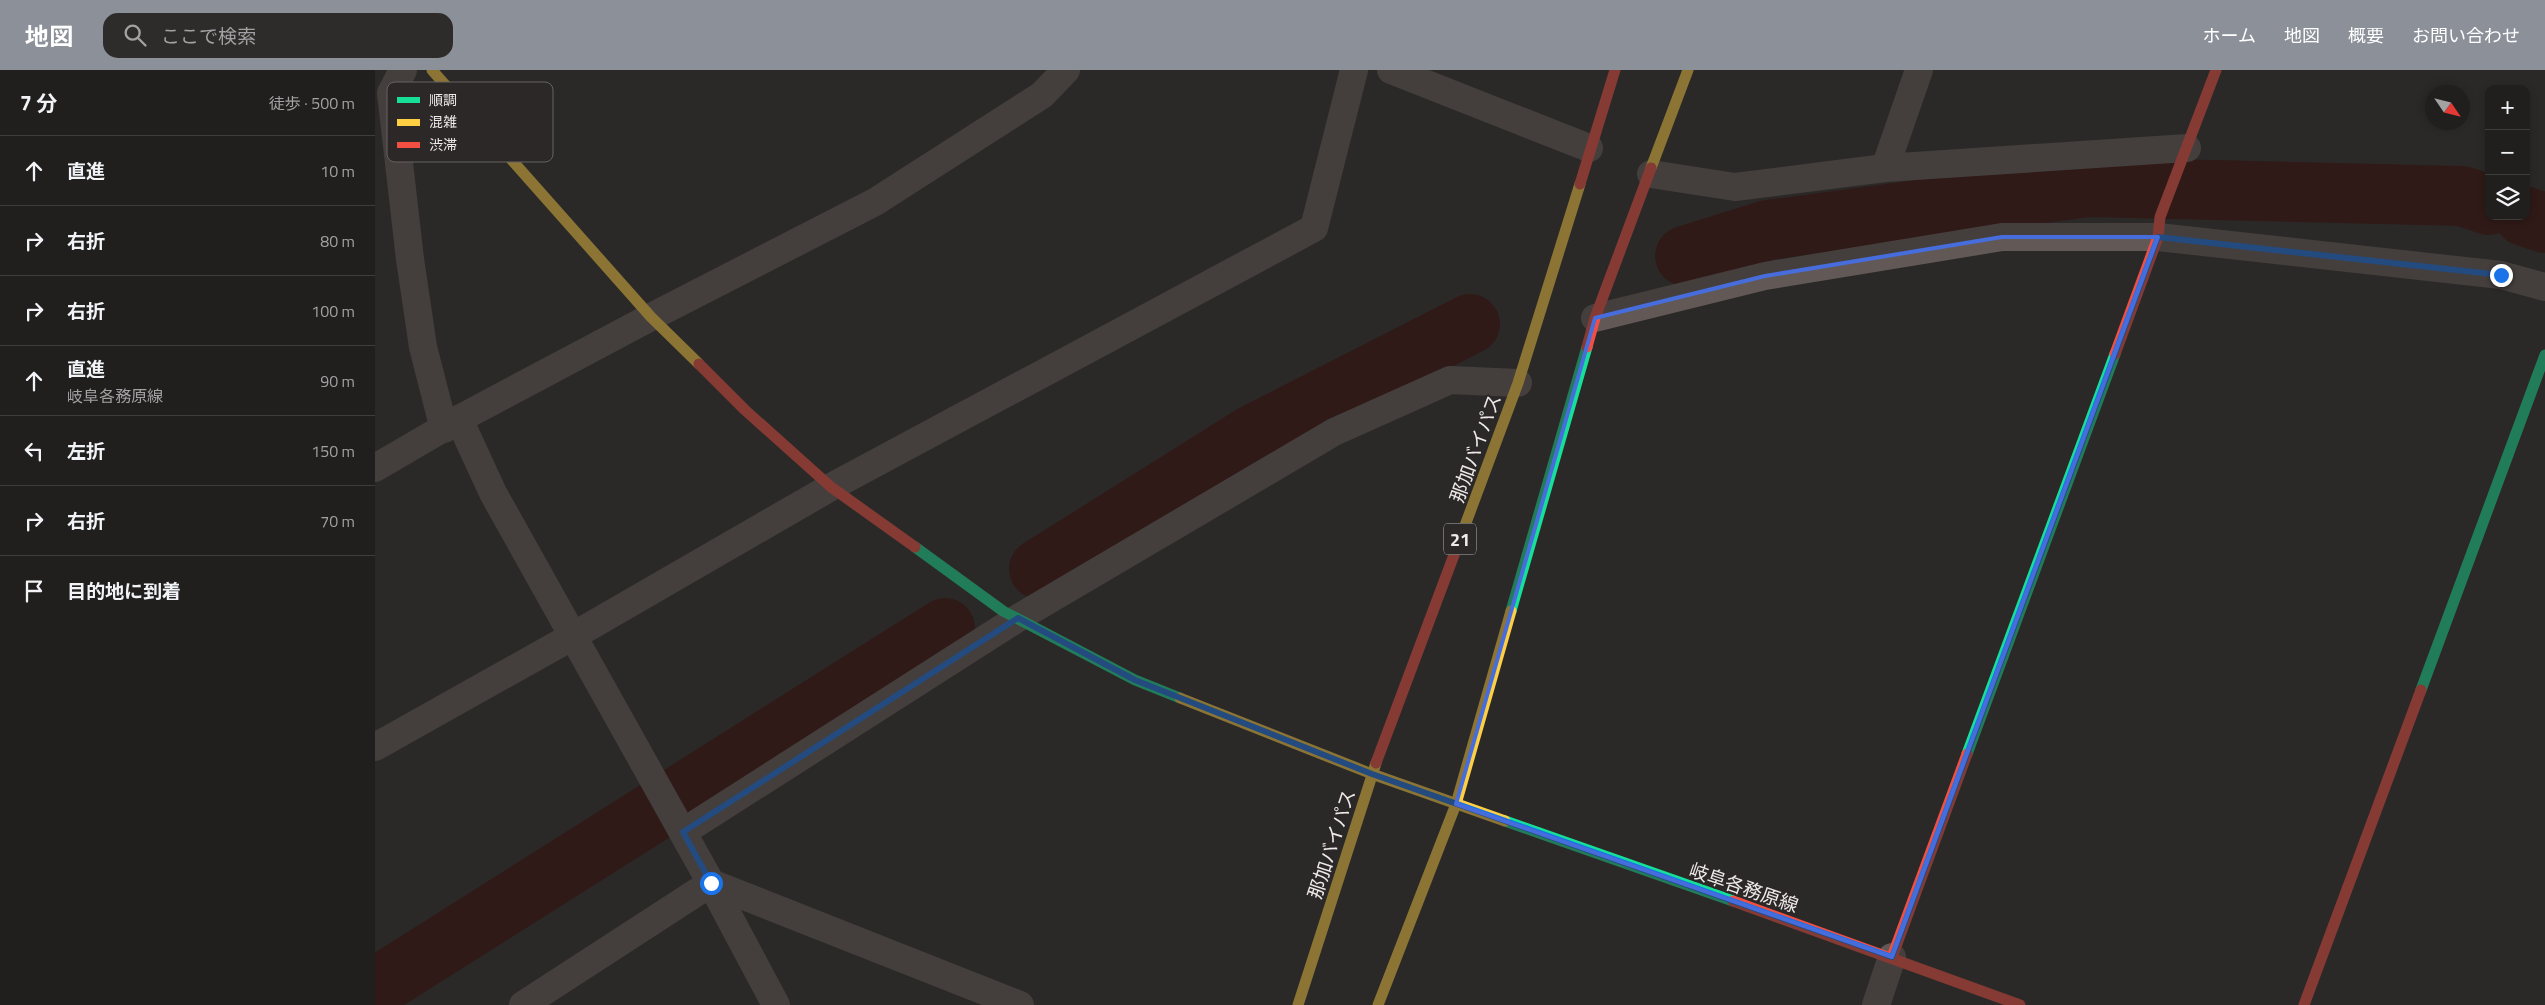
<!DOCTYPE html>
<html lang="ja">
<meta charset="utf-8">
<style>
:root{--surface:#201f1e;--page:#2d2c2b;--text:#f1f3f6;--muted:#a2a2a4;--line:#3d3d3c;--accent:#8c9099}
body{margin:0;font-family:"Titillium Web","Noto Sans JP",sans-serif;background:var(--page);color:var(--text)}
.controls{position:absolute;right:15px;top:15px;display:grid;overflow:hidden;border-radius:10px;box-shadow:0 2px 8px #0003}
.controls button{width:45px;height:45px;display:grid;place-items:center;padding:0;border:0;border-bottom:1px solid var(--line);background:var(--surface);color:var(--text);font:25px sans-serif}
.compass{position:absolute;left:2050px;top:15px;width:45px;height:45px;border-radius:50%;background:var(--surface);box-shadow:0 2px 8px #0003;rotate:125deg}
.stop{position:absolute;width:15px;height:15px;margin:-11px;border:4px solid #1a73e8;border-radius:50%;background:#fff}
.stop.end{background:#1a73e8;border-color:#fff;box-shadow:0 1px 5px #0008}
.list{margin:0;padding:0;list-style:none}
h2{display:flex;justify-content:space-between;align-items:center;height:65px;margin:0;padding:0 20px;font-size:21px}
h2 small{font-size:16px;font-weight:400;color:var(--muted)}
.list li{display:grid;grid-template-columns:32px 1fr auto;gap:15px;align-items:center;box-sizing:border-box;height:70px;padding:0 20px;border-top:1px solid var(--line)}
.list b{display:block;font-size:19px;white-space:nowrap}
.list p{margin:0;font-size:16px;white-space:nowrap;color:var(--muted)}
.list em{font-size:16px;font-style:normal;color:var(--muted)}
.icon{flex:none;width:28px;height:28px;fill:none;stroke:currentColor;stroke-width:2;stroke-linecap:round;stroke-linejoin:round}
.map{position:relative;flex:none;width:2170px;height:935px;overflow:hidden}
header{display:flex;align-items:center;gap:30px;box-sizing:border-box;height:70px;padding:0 25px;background:var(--accent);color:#fff}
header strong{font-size:24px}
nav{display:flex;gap:28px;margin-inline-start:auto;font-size:18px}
.search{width:350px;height:45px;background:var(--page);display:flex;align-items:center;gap:12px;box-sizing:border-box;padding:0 18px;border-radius:15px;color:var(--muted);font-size:19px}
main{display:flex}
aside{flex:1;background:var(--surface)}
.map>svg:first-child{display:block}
</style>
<header>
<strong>地図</strong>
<div class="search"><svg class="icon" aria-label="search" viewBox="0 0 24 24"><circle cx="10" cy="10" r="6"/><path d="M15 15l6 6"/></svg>ここで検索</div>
<nav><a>ホーム</a><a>地図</a><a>概要</a><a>お問い合わせ</a></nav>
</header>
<main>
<aside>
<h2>7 分<small>徒歩 · 500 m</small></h2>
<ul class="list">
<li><svg class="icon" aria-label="ahead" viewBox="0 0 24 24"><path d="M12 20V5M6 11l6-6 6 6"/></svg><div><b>直進</b></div><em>10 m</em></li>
<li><svg class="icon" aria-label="right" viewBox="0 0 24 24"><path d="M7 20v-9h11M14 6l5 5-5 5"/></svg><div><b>右折</b></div><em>80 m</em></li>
<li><svg class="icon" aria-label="right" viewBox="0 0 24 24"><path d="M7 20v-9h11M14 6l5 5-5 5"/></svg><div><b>右折</b></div><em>100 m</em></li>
<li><svg class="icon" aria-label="ahead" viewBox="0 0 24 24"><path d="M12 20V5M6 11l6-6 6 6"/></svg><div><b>直進</b><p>岐阜各務原線</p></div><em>90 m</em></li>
<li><svg class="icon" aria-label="left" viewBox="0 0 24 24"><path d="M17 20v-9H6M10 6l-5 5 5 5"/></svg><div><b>左折</b></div><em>150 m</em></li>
<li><svg class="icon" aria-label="right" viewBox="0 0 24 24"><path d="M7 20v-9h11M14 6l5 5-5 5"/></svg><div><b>右折</b></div><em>70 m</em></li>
<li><svg class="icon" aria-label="arrive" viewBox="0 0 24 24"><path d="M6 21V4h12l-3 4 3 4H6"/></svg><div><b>目的地に到着</b></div></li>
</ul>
</aside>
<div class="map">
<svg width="2170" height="935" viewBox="0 0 2170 935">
<rect width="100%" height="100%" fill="#2b2928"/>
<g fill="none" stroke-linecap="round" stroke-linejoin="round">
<g stroke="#330704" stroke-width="60">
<polyline points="2149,146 2170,153"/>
<polyline points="1310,186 1393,160 1713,117 2087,126 2114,135"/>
<polyline points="664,499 879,364 1095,254"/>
<polyline points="0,918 570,558"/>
</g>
<g stroke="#625957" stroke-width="28">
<polyline points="28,0 16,23 35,189 48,277 69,359"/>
<polyline points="1016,0 1214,78"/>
<polyline points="1510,98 1544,0"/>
<polyline points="1276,104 1360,117 1510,98 1812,78"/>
<polyline points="1220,248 1390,206 1627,167 1783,167 2126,205 2170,217"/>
<polyline points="84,349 118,423 336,813 645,935"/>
<polyline points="0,398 84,349 276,247 500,132 667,25 691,0"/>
<polyline points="0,677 198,566 456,417 939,158 979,0"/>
<polyline points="308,762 643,548 959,362 1075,310 1143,313"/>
<polyline points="148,935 336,813 401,935"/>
<polyline points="1501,935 1517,887"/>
</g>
<g stroke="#16e098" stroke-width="11">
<polyline points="540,477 628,541 760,610 805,628"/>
<polyline points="1136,541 1212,277"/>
<polyline points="2046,620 2170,285"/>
<polyline points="1592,684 1740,284"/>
<polyline points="1130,751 1358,831"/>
</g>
<g stroke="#ffcf43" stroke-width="11">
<polyline points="57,0 276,247 324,294"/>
<polyline points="1276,98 1313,0"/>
<polyline points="1082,477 1143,313 1205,114"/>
<polyline points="805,628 997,704 1130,751"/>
<polyline points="923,935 1001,693"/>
<polyline points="1003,935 1081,734 1136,541"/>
</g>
<g stroke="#f24e42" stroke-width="11">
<polyline points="1205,114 1240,0"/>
<polyline points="1212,277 1220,248 1276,98"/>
<polyline points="1740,284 1783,167 1785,147 1841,0"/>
<polyline points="324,294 370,340 456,417 540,477"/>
<polyline points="1001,693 1082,477"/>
<polyline points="1358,831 1645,935"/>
<polyline points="1517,887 1592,684"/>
<polyline points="1929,935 2046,620"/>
</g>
</g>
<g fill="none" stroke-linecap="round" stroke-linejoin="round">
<polyline stroke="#1a73e8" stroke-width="6" points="336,813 308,762 643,548 760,610 997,704 1517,887 1783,167 2126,205"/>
</g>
<path d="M0 0H2170V935H0ZM1627,167H1783L1517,887L1081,734L1220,248L1390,206Z" fill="#2b2928" fill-opacity=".55" fill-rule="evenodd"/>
<path fill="none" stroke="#476ddc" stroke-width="4" stroke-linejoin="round" d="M1627,167H1783L1517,887L1081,734L1220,248L1390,206Z"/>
<g text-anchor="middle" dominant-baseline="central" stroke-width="4" stroke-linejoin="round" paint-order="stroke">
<rect fill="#2c2827" stroke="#b4b0b0" stroke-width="1" x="1069" y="453.5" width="32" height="31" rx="4"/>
<g font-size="18" font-weight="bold" fill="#eeeaea">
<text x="1085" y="469">21</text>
</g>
<g font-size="19" fill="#eeeaea" stroke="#2c2827">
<text transform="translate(1100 378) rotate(-70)">那加バイパス</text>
<text transform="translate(956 774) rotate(-72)">那加バイパス</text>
<text transform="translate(1369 817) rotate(19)">岐阜各務原線</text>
</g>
</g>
<rect x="12" y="12" width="166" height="80" rx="8" fill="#2c2827" stroke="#666262" stroke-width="1"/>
<rect x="22" y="27" width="23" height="6" fill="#16e098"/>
<rect x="22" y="49" width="23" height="7" fill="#ffcf43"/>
<rect x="22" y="72" width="23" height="6" fill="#f24e42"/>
<g font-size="14" fill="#eeeaea">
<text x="54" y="35">順調</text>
<text x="54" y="57">混雑</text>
<text x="54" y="80">渋滞</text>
</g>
</svg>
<div class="controls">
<button>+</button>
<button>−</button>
<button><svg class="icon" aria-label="layers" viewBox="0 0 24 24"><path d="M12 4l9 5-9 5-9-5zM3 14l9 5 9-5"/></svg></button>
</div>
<svg class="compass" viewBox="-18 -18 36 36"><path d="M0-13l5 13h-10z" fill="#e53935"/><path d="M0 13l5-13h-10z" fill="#a2a2a4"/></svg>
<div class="stop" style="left:336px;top:813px"></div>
<div class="stop end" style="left:2126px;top:205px"></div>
</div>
</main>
